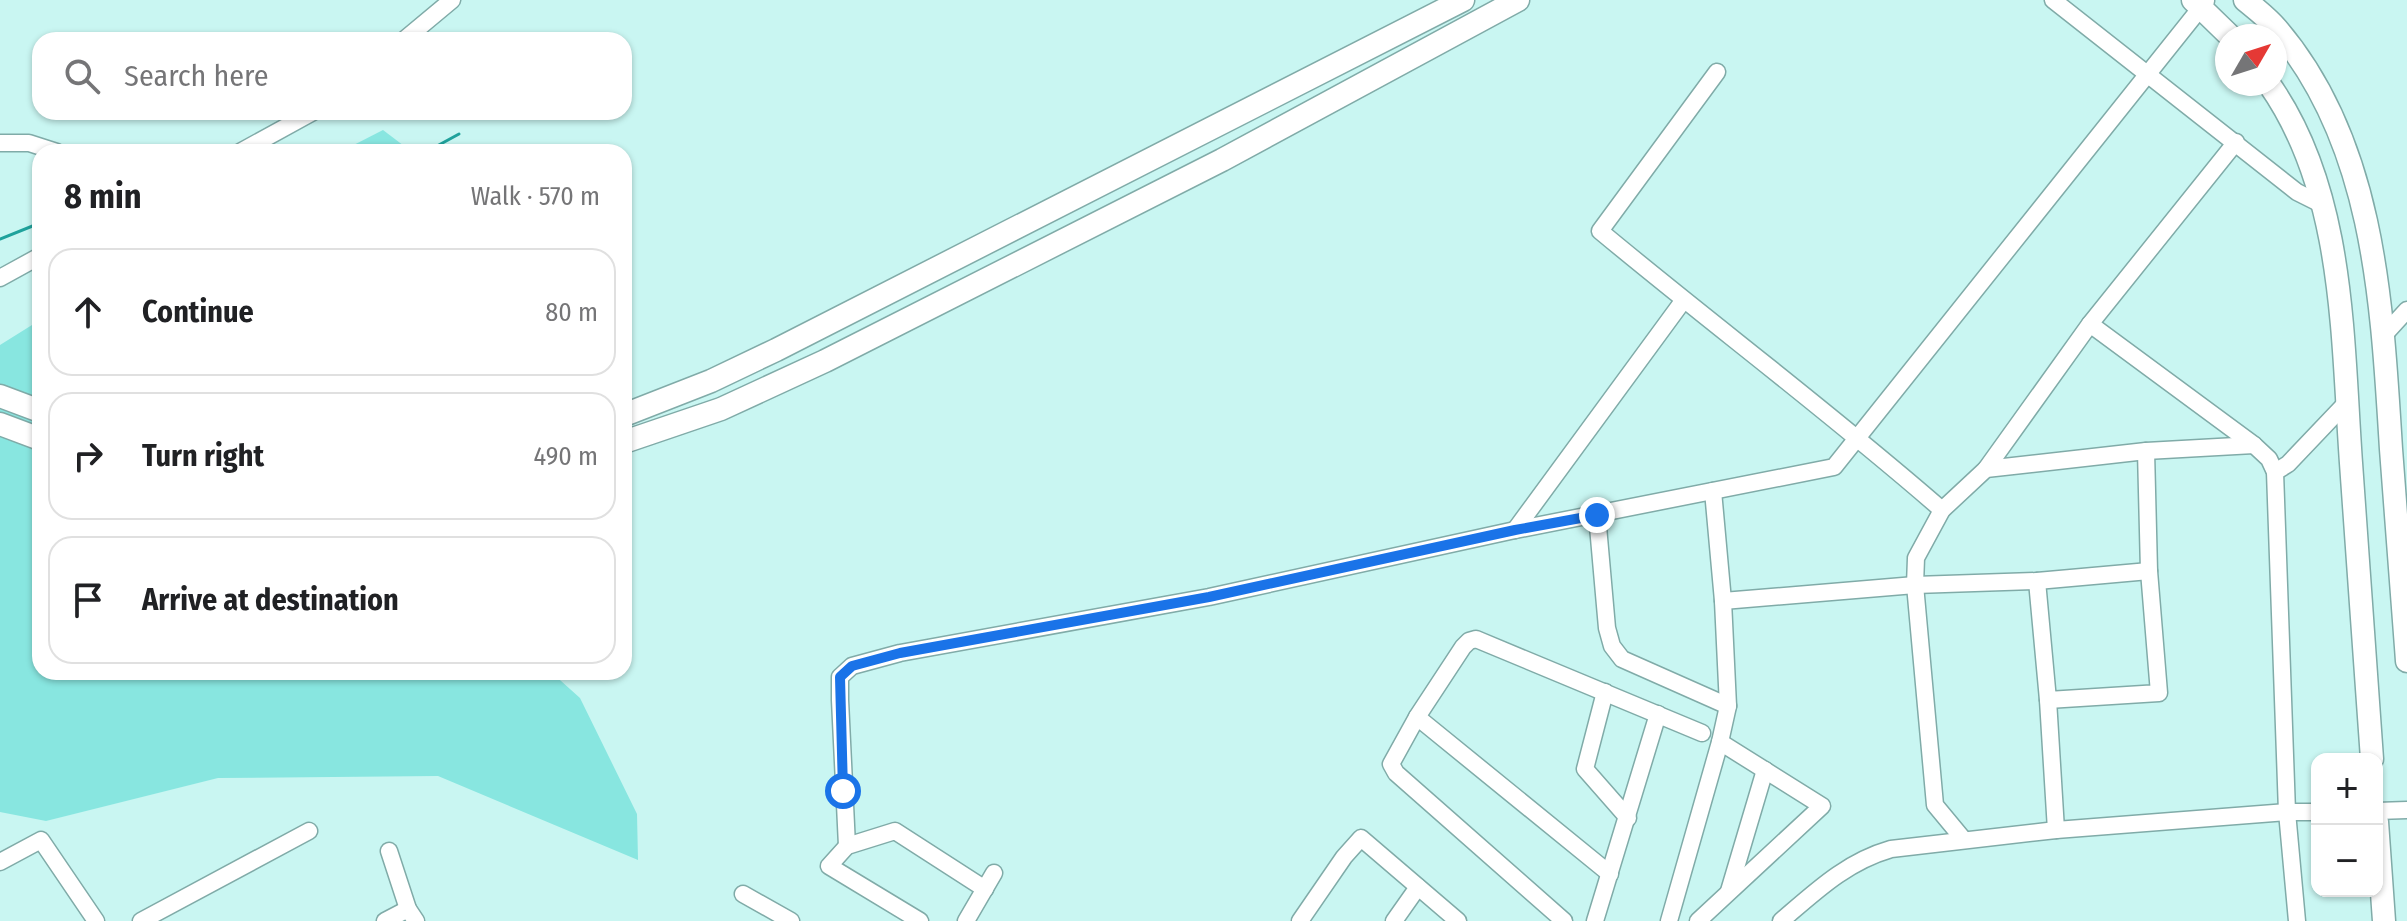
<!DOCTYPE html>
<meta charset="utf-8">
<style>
:root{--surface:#fff;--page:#f6f6f6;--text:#202124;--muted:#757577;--line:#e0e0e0}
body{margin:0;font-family:"Fira Sans Condensed",sans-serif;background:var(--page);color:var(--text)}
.controls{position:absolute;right:24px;bottom:24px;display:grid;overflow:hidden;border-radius:16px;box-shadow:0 2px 6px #0004}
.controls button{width:72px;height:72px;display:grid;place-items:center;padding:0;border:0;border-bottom:2px solid var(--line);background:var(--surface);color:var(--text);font:40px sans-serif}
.compass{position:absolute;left:2215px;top:24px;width:72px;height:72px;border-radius:50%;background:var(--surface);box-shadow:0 2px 6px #0004;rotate:51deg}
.stop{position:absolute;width:24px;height:24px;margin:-18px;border:6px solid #1a73e8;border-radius:50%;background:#fff}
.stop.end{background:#1a73e8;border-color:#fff;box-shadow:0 2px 8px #0008}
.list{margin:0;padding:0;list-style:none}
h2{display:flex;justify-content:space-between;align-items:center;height:104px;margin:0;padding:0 32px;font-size:34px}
h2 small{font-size:26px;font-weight:400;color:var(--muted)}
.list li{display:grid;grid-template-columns:52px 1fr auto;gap:24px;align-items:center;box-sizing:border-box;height:128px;margin:0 16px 16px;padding:0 16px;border:2px solid var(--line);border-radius:24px}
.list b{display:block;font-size:30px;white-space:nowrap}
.list em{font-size:26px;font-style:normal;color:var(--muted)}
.icon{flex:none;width:44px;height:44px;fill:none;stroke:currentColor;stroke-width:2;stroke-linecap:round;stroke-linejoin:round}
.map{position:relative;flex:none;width:2407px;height:921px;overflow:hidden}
.search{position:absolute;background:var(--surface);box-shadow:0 2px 6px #0004;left:32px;top:32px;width:600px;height:88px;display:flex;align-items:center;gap:20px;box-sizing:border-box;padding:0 28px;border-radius:24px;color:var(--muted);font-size:30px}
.panel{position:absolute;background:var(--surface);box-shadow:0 2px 6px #0004;left:32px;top:144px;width:600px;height:536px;border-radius:24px}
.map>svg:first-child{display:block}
</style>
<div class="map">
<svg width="2407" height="921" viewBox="0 0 2407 921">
<rect width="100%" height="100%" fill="#c9f6f2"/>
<g fill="#88e6e0">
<polygon points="383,130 412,152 340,152"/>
<polygon points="40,320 40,672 551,672 580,698 637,814 638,860 438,776 218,778 46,821 0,812 0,345"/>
</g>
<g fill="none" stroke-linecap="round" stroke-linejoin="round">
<g stroke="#1fa29c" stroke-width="3">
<polyline points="426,152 459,134"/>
<polyline points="0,239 40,223"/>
</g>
<g stroke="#80aba8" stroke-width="19">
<g id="minor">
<polyline points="2053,0 2297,192 2323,205"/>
<polyline points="404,40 452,0"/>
<path d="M1717,72L1600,231C1713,325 1831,413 1942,510"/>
<polyline points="0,143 29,143 57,152"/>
<polyline points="240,152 313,112"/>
<polyline points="0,278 40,256"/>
<polyline points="2090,324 2254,445 2269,459 2275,472 2287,812 2297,921"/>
<polyline points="2384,335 2407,310"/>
<polyline points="1986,469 2090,324 2236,142"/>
<polyline points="2275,472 2288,464 2347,402"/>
<polyline points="1597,515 1607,628 1612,646 1622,659 1728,706"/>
<polyline points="1515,530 1683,301"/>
<polyline points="2037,581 2048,700 2159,693 2149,571 2146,451"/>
<polyline points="1723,601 1915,585 2037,581 2149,571"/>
<polyline points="1605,692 1585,769 1628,818"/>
<polyline points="2048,700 2056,830"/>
<polyline points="1417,717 1610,874"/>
<polyline points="2377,811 2407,810"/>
<polyline points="1964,840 1935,805 1915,585 1916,558 1942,510 1986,469 2146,451 2254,445"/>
<polyline points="847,846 840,700 840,677 852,666 900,653 1209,597 1515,530 1834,467 2206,1"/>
<polyline points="389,851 408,909 416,921"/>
<polyline points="0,862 41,840 96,921"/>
<polyline points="1729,891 1765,770"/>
<polyline points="743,894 791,921"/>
<polyline points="141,921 309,831"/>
<polyline points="385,921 408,909"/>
<polyline points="920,921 829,866 847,846 895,831 985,889"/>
<polyline points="966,921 994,873"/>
<polyline points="1300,921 1344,857 1361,838 1458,921"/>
<polyline points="1394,921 1418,887"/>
<polyline points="1564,921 1396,773 1391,764 1417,717 1463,647 1469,641 1476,639 1702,733"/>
<polyline points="1595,921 1658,714"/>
<polyline points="1669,921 1720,742 1728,706 1723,601 1713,491"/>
<polyline points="1698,921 1822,806 1720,742"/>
<path d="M1781,921C1816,891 1846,862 1891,849L2056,830L2287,812H2317"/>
</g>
</g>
<g stroke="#80aba8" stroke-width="25">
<g id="highway">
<polyline points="2193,0 2230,36"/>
<path d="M2245,0C2256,9 2268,18 2277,29C2375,144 2382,304 2391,449C2396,519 2402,590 2407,661"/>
<path d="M2269,84C2345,192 2342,336 2351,463C2358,562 2365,660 2372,759"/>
<polyline points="0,396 40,411"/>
<polyline points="624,415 711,381 776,350 1463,0"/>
<polyline points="0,424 40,439"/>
<polyline points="624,442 721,409 825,361 1222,160 1518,0"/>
<polyline points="2377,822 2384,921"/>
</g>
</g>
<use href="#minor" stroke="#fff" stroke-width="16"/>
<use href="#highway" stroke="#fff" stroke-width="22"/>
</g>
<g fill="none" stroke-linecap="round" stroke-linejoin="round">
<polyline stroke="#1a73e8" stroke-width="10" points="843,791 840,677 852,666 900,653 1209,597 1515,530 1597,515"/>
</g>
</svg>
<div class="controls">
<button>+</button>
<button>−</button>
</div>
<svg class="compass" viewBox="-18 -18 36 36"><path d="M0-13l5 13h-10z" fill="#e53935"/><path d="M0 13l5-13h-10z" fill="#757577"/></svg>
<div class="stop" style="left:843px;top:791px"></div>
<div class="stop end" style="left:1597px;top:515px"></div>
<div class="search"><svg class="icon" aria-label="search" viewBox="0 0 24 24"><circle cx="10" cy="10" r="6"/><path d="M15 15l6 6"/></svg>Search here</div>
<section class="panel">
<h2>8 min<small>Walk · 570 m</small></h2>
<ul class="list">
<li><svg class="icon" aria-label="ahead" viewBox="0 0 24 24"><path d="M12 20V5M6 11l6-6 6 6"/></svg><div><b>Continue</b></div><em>80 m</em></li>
<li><svg class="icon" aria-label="right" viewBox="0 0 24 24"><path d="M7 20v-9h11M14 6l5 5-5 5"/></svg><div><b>Turn right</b></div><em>490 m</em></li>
<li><svg class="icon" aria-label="arrive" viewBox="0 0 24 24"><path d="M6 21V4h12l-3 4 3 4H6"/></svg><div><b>Arrive at destination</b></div></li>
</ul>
</section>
</div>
